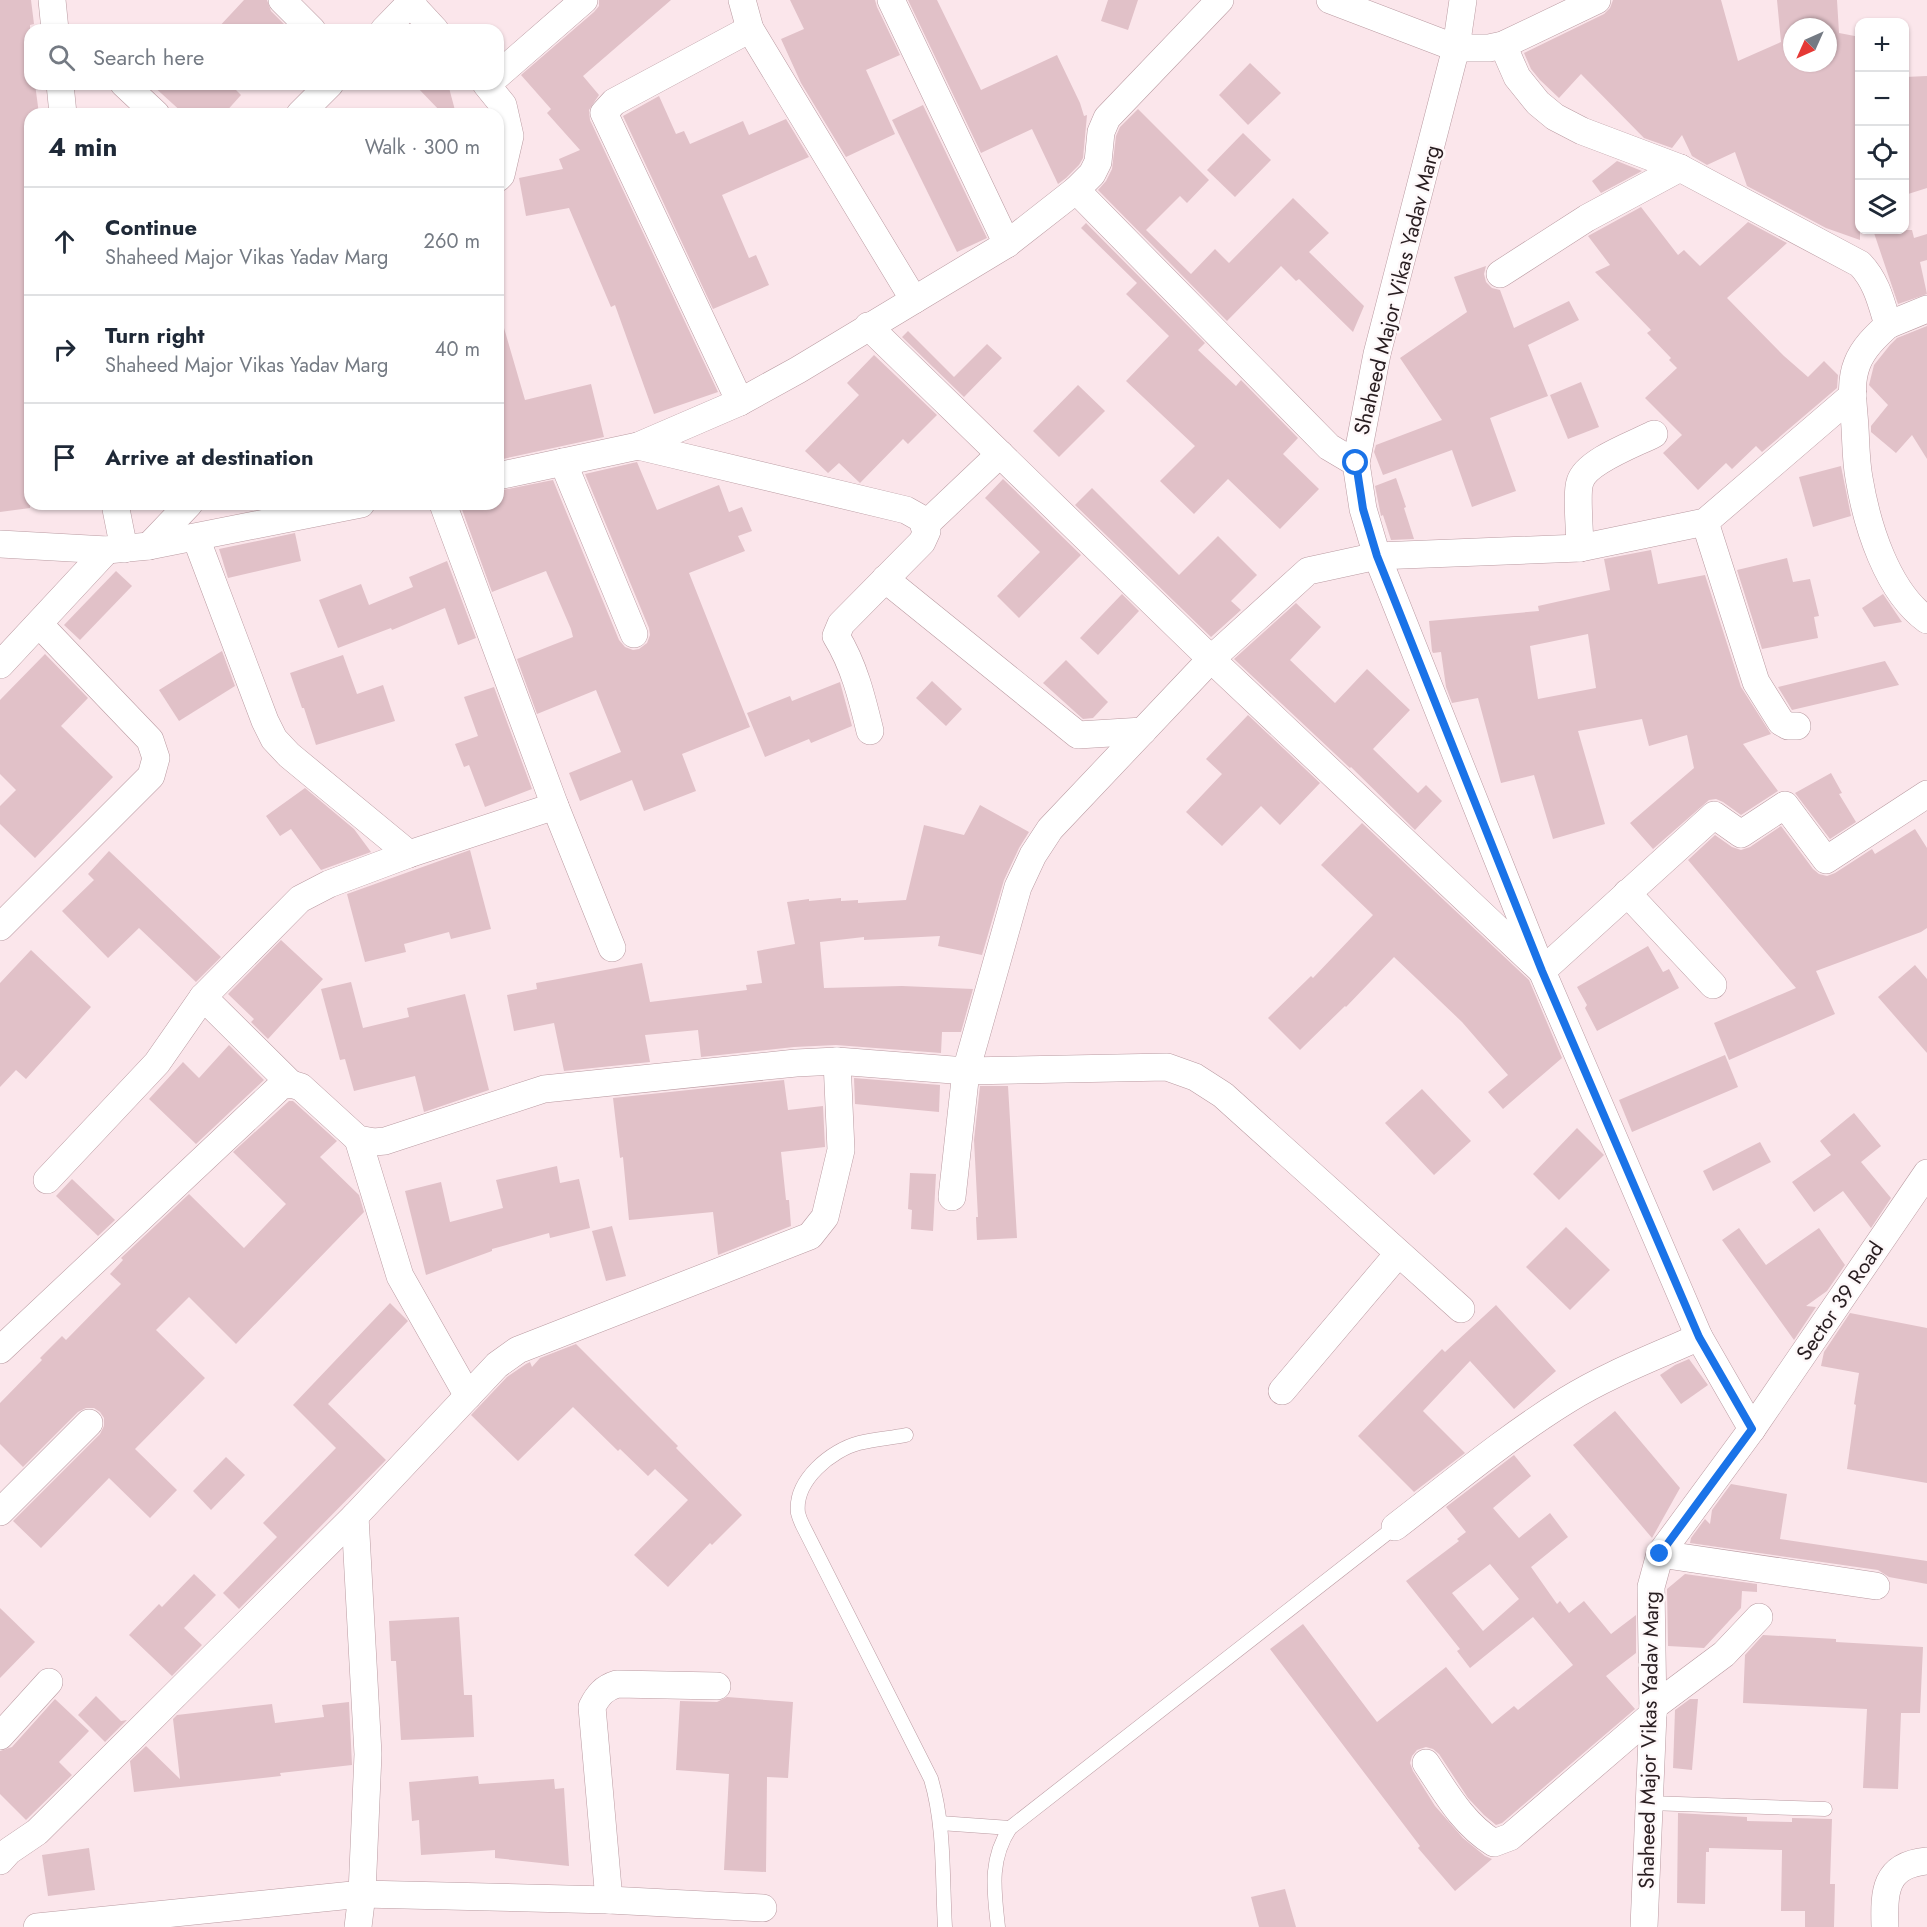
<!DOCTYPE html>
<meta charset="utf-8">
<style>
:root{--surface:#fff;--page:#f2f2f3;--text:#1f2937;--muted:#747a83;--line:#e0e1e3}
body{margin:0;font-family:Jost,sans-serif;background:var(--page);color:var(--text)}
.controls{position:absolute;right:18px;top:18px;display:grid;overflow:hidden;border-radius:12px;box-shadow:0 2px 4px #0004}
.controls button{width:54px;height:54px;display:grid;place-items:center;padding:0;border:0;border-bottom:2px solid var(--line);background:var(--surface);color:var(--text);font:30px sans-serif}
.compass{position:absolute;left:1783px;top:18px;width:54px;height:54px;border-radius:50%;background:var(--surface);box-shadow:0 2px 4px #0004;rotate:225deg}
.stop{position:absolute;width:18px;height:18px;margin:-14px;border:4px solid #1a73e8;border-radius:50%;background:#fff}
.stop.end{background:#1a73e8;border-color:#fff;box-shadow:0 2px 6px #0008}
.list{margin:0;padding:0;list-style:none}
h2{display:flex;justify-content:space-between;align-items:center;height:78px;margin:0;padding:0 24px;font-size:26px}
h2 small{font-size:20px;font-weight:400;color:var(--muted)}
.list li{display:grid;grid-template-columns:39px 1fr auto;gap:18px;align-items:center;box-sizing:border-box;height:108px;padding:0 24px;border-top:2px solid var(--line)}
.list b{display:block;font-size:22px;white-space:nowrap}
.list p{margin:0;font-size:20px;white-space:nowrap;color:var(--muted)}
.list em{font-size:20px;font-style:normal;color:var(--muted)}
.icon{flex:none;width:33px;height:33px;fill:none;stroke:currentColor;stroke-width:2;stroke-linecap:round;stroke-linejoin:round}
.map{position:relative;flex:none;width:1927px;height:1927px;overflow:hidden}
.search{position:absolute;background:var(--surface);box-shadow:0 2px 4px #0004;left:24px;top:24px;width:480px;height:66px;display:flex;align-items:center;gap:15px;box-sizing:border-box;padding:0 21px;border-radius:18px;color:var(--muted);font-size:22px}
.panel{position:absolute;background:var(--surface);box-shadow:0 2px 4px #0004;left:24px;top:108px;width:480px;height:402px;border-radius:18px}
.map>svg:first-child{display:block}
</style>
<div class="map">
<svg width="1927" height="1927" viewBox="0 0 1927 1927">
<rect width="100%" height="100%" fill="#fbe6eb"/>
<g fill="#e1c1c8" fill-rule="evenodd">
<polygon points="0,0 31,0 34,24 30,25 30,84 35,84 39,114 30,114 30,508 0,512"/>
<polygon points="244,0 267,0 271,11 290,30 216,30"/>
<polygon points="599,0 671,0 583,76 599,95 589,110 590,120 718,392 654,414 615,305 611,307 569,208 526,216 519,178 563,169 559,159 580,150 547,113 551,109 521,75 594,12 599,6"/>
<polygon points="790,0 875,0 877,7 900,55 866,70 895,134 846,157 801,83 781,39 804,29"/>
<polygon points="908,0 937,0 981,90 1057,55 1080,103 1084,116 1087,115 1083,158 1079,165 1066,178 1058,184 1032,129 981,153"/>
<polygon points="1108,0 1138,0 1128,30 1101,21"/>
<path d="M1613,0H1721L1738,61L1781,42L1777,0H1837L1839,33L1860,37V240L1826,228L1747,186L1735,152L1707,165L1692,156L1682,135L1672,148L1644,138L1581,74L1559,98L1540,80L1531,69L1524,53L1604,14L1610,8ZM1792,27H1828V63H1792Z"/>
<polygon points="1250,63 1281,93 1248,125 1219,95"/>
<polygon points="1927,76 1927,188 1905,195 1905,77"/>
<polygon points="151,84 230,84 241,95 224,114 184,114"/>
<polygon points="414,84 448,84 456,114 443,114"/>
<polygon points="659,96 676,134 684,131 690,144 743,121 749,135 786,119 809,157 722,195 749,258 756,255 769,285 713,309 623,116"/>
<polygon points="923,105 987,238 957,252 892,120"/>
<polygon points="1138,109 1209,180 1187,203 1180,196 1146,230 1191,274 1215,249 1229,263 1293,198 1329,233 1309,252 1364,306 1353,332 1299,279 1296,281 1281,266 1227,321 1098,190 1106,181 1112,169 1116,136 1120,127"/>
<polygon points="1243,133 1271,160 1235,197 1207,170"/>
<polygon points="1617,161 1642,171 1601,193 1592,181"/>
<polygon points="1641,207 1678,255 1684,250 1700,266 1748,222 1787,243 1727,298 1784,356 1808,377 1824,361 1838,375 1837,388 1762,452 1756,446 1732,469 1726,463 1698,490 1663,453 1682,435 1645,398 1677,368 1669,360 1671,358 1647,333 1651,330 1595,272 1610,265 1588,236"/>
<polygon points="1086,223 1205,343 1198,350 1236,386 1241,380 1298,438 1283,454 1319,489 1280,529 1228,479 1194,514 1160,481 1195,446 1126,381 1169,336 1126,294 1137,283 1081,228"/>
<polygon points="1873,230 1912,230 1914,238 1927,234 1927,260 1920,262 1927,294 1898,304"/>
<polygon points="1486,266 1484,274 1486,282 1492,288 1500,290 1514,328 1569,301 1579,320 1528,345 1548,396 1490,418 1516,491 1472,507 1452,450 1383,475 1374,452 1376,445 1442,420 1400,358 1467,312 1454,277"/>
<polygon points="1927,326 1927,459 1912,435 1896,453 1871,432 1871,426 1888,405 1869,385 1874,365 1890,345 1897,338"/>
<polygon points="504,328 525,400 591,384 604,437 498,460 498,329"/>
<polygon points="908,331 954,377 987,344 1002,358 964,397 902,337"/>
<polygon points="874,355 937,415 908,444 903,439 860,483 839,463 828,473 805,451 859,395 847,383"/>
<polygon points="1581,382 1599,427 1568,439 1550,395"/>
<polygon points="1078,385 1105,411 1059,457 1033,431"/>
<polygon points="637,462 657,510 719,485 729,512 742,507 752,531 738,536 745,551 689,573 750,727 682,754 696,791 644,811 632,780 580,801 569,773 621,752 596,690 537,714 517,659 573,637 571,629 546,571 492,592 460,504 498,504 498,491 553,480 619,640 625,647 633,650 639,649 647,643 650,635 649,628 585,474"/>
<polygon points="1841,466 1851,516 1813,527 1799,477"/>
<polygon points="1396,478 1406,507 1404,508 1414,539 1391,540 1383,515 1381,516 1375,486"/>
<polygon points="1003,479 1081,555 1019,618 997,596 1040,552 985,498"/>
<polygon points="1092,488 1179,575 1218,536 1257,575 1231,601 1241,610 1211,637 1075,505"/>
<polygon points="295,533 301,561 228,578 219,549"/>
<path d="M1651,550L1658,584L1705,575L1741,687L1771,734L1743,744L1778,791L1741,815L1723,802L1716,799L1709,800L1653,849L1630,823L1694,768L1687,735L1649,746L1642,719L1578,731L1605,824L1553,839L1534,775L1501,783L1478,698L1452,703L1446,687L1441,652L1433,653L1432,651L1429,621L1539,611L1538,606L1610,590L1604,559ZM1588,634L1596,688L1538,699L1530,646Z"/>
<polygon points="1787,558 1793,582 1810,579 1819,616 1814,617 1818,638 1762,649 1737,570"/>
<polygon points="447,561 476,638 458,645 445,608 392,630 391,628 338,648 319,600 361,584 369,605 413,587 409,577"/>
<polygon points="116,571 132,586 80,640 64,625"/>
<polygon points="1122,594 1139,611 1098,655 1080,638"/>
<polygon points="1883,594 1902,622 1874,627 1862,608"/>
<polygon points="1296,603 1321,627 1290,660 1335,703 1367,669 1410,710 1373,749 1418,793 1426,785 1442,801 1415,830 1351,767 1350,768 1234,659"/>
<polygon points="222,651 235,686 179,721 159,690"/>
<polygon points="45,654 88,698 61,726 113,777 35,858 0,824 0,806 16,790 0,774 0,700"/>
<polygon points="343,655 357,694 383,685 395,721 316,745 304,708 302,708 290,673"/>
<polygon points="1066,660 1108,702 1093,718 1083,719 1043,683"/>
<polygon points="1885,661 1899,685 1792,710 1778,687"/>
<polygon points="932,681 962,709 946,726 916,698"/>
<polygon points="840,682 852,726 811,743 809,739 765,757 747,713 790,696 792,701"/>
<polygon points="494,687 532,789 485,807 469,765 464,767 455,744 478,736 464,697"/>
<polygon points="1248,715 1320,783 1280,825 1261,806 1222,846 1186,812 1222,774 1206,759"/>
<polygon points="1831,773 1842,793 1839,794 1856,822 1830,839 1795,793"/>
<polygon points="305,788 354,829 371,852 321,870 291,829 280,836 266,816"/>
<polygon points="980,805 1029,832 1019,848 1004,880 982,955 938,946 940,936 864,940 864,937 820,942 824,988 902,986 973,989 961,1032 942,1032 941,1053 836,1045 794,1047 701,1057 698,1030 645,1035 650,1062 564,1071 554,1023 514,1031 507,995 537,989 536,983 558,979 642,963 650,1002 747,990 746,985 762,983 757,951 795,944 787,902 809,899 809,901 841,898 841,901 858,900 858,903 906,900 924,825 964,835"/>
<polygon points="1362,823 1529,980 1562,1058 1503,1109 1488,1092 1508,1075 1462,1022 1394,957 1346,1007 1345,1006 1300,1050 1268,1018 1311,976 1313,978 1373,915 1321,865"/>
<polygon points="1781,826 1813,869 1819,874 1827,876 1835,873 1872,849 1875,854 1915,829 1927,848 1927,928 1921,932 1816,971 1835,1014 1729,1060 1714,1023 1796,988 1688,860 1715,835 1732,847 1741,850 1750,847"/>
<polygon points="470,850 491,929 451,939 449,932 404,944 406,952 365,962 347,894"/>
<polygon points="109,851 221,957 196,982 139,928 108,958 62,911 94,880 88,874"/>
<polygon points="281,940 323,979 268,1039 251,1022 254,1019 228,994"/>
<polygon points="1648,946 1663,972 1669,969 1679,988 1597,1031 1585,1008 1587,1005 1577,987"/>
<polygon points="31,950 91,1007 26,1079 16,1070 0,1087 0,983"/>
<polygon points="1915,965 1927,979 1927,1053 1878,997"/>
<polygon points="351,982 363,1028 409,1017 407,1008 465,994 489,1090 424,1112 415,1076 354,1091 345,1059 340,1060 321,989"/>
<polygon points="229,1045 264,1080 196,1144 149,1099 183,1062 199,1078"/>
<polygon points="1725,1055 1738,1087 1632,1132 1619,1100"/>
<polygon points="854,1078 940,1085 939,1112 855,1104"/>
<polygon points="784,1080 788,1110 823,1106 825,1147 781,1152 786,1200 789,1200 791,1226 718,1255 713,1212 629,1220 623,1157 620,1158 613,1098"/>
<polygon points="980,1086 1008,1086 1017,1238 977,1240 976,1217 978,1217 974,1140"/>
<polygon points="1422,1089 1471,1141 1434,1175 1385,1123"/>
<polygon points="289,1101 293,1101 337,1141 320,1157 359,1195 364,1212 236,1344 189,1297 156,1330 205,1378 135,1449 177,1490 150,1518 109,1478 41,1548 13,1521 100,1434 104,1426 104,1418 100,1412 94,1408 86,1408 78,1412 23,1467 0,1444 0,1403 42,1360 40,1358 62,1336 66,1340 121,1284 110,1274 123,1260 121,1258 189,1194 244,1248 286,1204 233,1152"/>
<polygon points="1854,1113 1881,1146 1861,1162 1891,1198 1871,1228 1843,1191 1814,1212 1792,1182 1831,1155 1820,1141"/>
<polygon points="1577,1128 1604,1155 1559,1200 1533,1174"/>
<polygon points="1760,1142 1771,1162 1713,1191 1703,1171"/>
<polygon points="557,1166 560,1183 579,1179 590,1228 550,1238 549,1233 492,1249 492,1251 426,1275 405,1191 441,1182 450,1222 503,1208 496,1180"/>
<polygon points="910,1173 936,1174 933,1231 911,1229 912,1210 908,1209"/>
<polygon points="72,1179 115,1220 98,1236 56,1196"/>
<polygon points="612,1226 626,1276 606,1281 592,1231"/>
<polygon points="1566,1227 1610,1270 1570,1310 1526,1267"/>
<polygon points="1739,1228 1766,1265 1819,1228 1845,1265 1827,1291 1806,1306 1816,1307 1794,1340 1722,1240"/>
<polygon points="390,1303 408,1321 328,1404 386,1460 239,1609 223,1593 277,1537 263,1523 336,1448 293,1405"/>
<polygon points="1496,1305 1556,1371 1514,1409 1470,1361 1423,1411 1465,1453 1414,1492 1358,1436 1442,1349 1445,1352"/>
<polygon points="1850,1313 1927,1328 1927,1483 1847,1469 1856,1405 1854,1404 1859,1373 1821,1366 1824,1352"/>
<polygon points="576,1344 678,1446 676,1448 742,1515 712,1545 710,1543 668,1587 634,1555 688,1500 655,1469 648,1476 620,1449 618,1451 573,1407 518,1461 471,1415 507,1377 526,1364 530,1362 532,1367 540,1358"/>
<polygon points="1689,1359 1708,1385 1681,1404 1660,1375 1675,1365"/>
<polygon points="1615,1411 1680,1488 1652,1538 1573,1445"/>
<path d="M1514,1455L1531,1476L1493,1508L1519,1538L1550,1513L1568,1537L1531,1567L1557,1604L1560,1601L1569,1613L1584,1601L1611,1634L1636,1615V1653L1606,1676L1635,1709L1502,1823L1496,1825L1484,1815L1468,1798L1439,1754L1433,1749L1426,1747L1417,1750L1412,1756L1410,1763L1413,1771L1435,1806L1463,1838L1485,1856L1492,1859L1455,1891L1418,1848L1420,1846L1270,1649L1303,1624L1377,1722L1446,1667L1492,1724L1514,1706L1518,1710L1573,1665L1533,1617L1470,1668L1457,1651L1460,1649L1406,1581L1459,1541L1457,1539L1466,1532L1446,1507ZM1490,1564L1519,1599L1483,1631L1452,1593Z"/>
<polygon points="226,1457 245,1475 211,1510 193,1491"/>
<polygon points="1731,1484 1787,1494 1780,1539 1927,1561 1927,1584 1889,1577 1878,1570 1690,1543 1691,1538 1705,1519 1710,1524 1712,1510"/>
<polygon points="194,1574 216,1595 184,1628 202,1645 172,1676 129,1635 159,1604 162,1607"/>
<polygon points="1685,1574 1757,1584 1757,1592 1742,1591 1741,1608 1704,1648 1668,1646 1667,1589"/>
<polygon points="0,1608 35,1642 0,1678"/>
<polygon points="459,1617 464,1695 472,1695 474,1737 401,1740 396,1661 391,1661 389,1621"/>
<polygon points="1763,1635 1836,1639 1836,1642 1923,1647 1920,1713 1901,1713 1898,1789 1863,1788 1867,1709 1743,1703 1745,1655"/>
<polygon points="96,1696 121,1721 127,1720 105,1742 78,1715"/>
<polygon points="727,1697 793,1702 788,1778 767,1777 766,1872 724,1870 729,1774 676,1770 680,1701 717,1702"/>
<polygon points="55,1699 89,1731 59,1762 72,1775 26,1820 0,1794 0,1751 12,1747"/>
<polygon points="1690,1699 1698,1699 1692,1770 1673,1768 1675,1710"/>
<polygon points="349,1702 352,1765 280,1773 281,1776 134,1792 130,1761 146,1746 180,1779 173,1719 177,1715 272,1704 275,1723 324,1717 322,1705"/>
<polygon points="478,1776 479,1784 554,1779 555,1789 564,1788 569,1866 495,1858 495,1850 421,1855 419,1820 412,1821 409,1782"/>
<polygon points="1678,1813 1747,1817 1747,1821 1792,1822 1792,1818 1832,1819 1830,1884 1835,1884 1834,1927 1805,1927 1805,1911 1781,1911 1782,1850 1709,1848 1709,1852 1706,1852 1705,1904 1677,1903"/>
<polygon points="89,1848 95,1890 48,1896 42,1855"/>
<polygon points="1285,1889 1296,1927 1259,1927 1251,1897"/>
</g>
<g fill="none" stroke-linecap="round" stroke-linejoin="round">
<g stroke="#ba9ba2" stroke-width="15">
<g id="service">
<path d="M906,1435C891,1438 875,1439 859,1443C832,1450 794,1480 798,1513C799,1517 801,1522 803,1526L931,1779C945,1826 942,1878 945,1927"/>
<polyline points="1649,1803 1825,1809"/>
<polyline points="940,1823 1010,1828"/>
<path d="M998,1927C994,1890 989,1860 1010,1828L1395,1527"/>
</g>
</g>
<g stroke="#ba9ba2" stroke-width="28">
<g id="minor">
<polyline points="52,0 55,30"/>
<polyline points="282,0 312,30"/>
<polyline points="742,0 750,29 914,300"/>
<polyline points="891,0 1007,244"/>
<polyline points="1330,0 1456,48 1489,48 1503,45 1597,0"/>
<polyline points="1463,0 1456,48 1377,354 1356,463 1363,509 1377,556 1542,971 1699,1337 1752,1429"/>
<polyline points="410,3 435,30"/>
<polyline points="384,30 413,0"/>
<path d="M1503,45L1517,77L1538,103L1555,117L1582,131L1680,168L1860,264C1877,282 1881,302 1888,325C1876,336 1863,348 1857,364C1849,384 1854,407 1855,428C1856,445 1856,462 1859,478C1867,526 1887,591 1927,620"/>
<polyline points="498,75 584,0"/>
<polyline points="60,84 63,114"/>
<polyline points="124,84 156,114"/>
<polyline points="486,84 503,105 510,136 501,175 498,178"/>
<polyline points="300,114 330,84"/>
<polyline points="1076,190 1329,447 1356,463"/>
<polyline points="1500,274 1587,218 1680,168"/>
<polyline points="1888,325 1927,309"/>
<polyline points="868,326 1211,659 1542,971 1714,815 1741,834 1785,805 1826,860 1927,794"/>
<polyline points="740,402 604,113 614,102 750,29"/>
<path d="M638,446L906,510L922,519L927,531L922,542L841,624L836,636C854,665 862,698 870,731"/>
<polyline points="563,462 634,634"/>
<polyline points="498,476 638,446 740,402 798,370 1007,244 1076,190 1092,174 1098,162 1101,132 1107,118 1220,0"/>
<polyline points="115,504 124,549"/>
<polyline points="443,504 555,806 612,948"/>
<polyline points="1705,522 1756,682 1781,722 1788,726 1797,726"/>
<polyline points="924,526 1000,454"/>
<polyline points="196,538 265,721 274,739 289,755 409,854"/>
<polyline points="0,544 107,550 149,546 361,504"/>
<polyline points="149,546 189,504"/>
<path d="M1580,548C1580,533 1576,493 1580,482C1586,461 1635,444 1654,434"/>
<polyline points="885,579 1078,735 1143,731"/>
<polyline points="0,665 107,550"/>
<polyline points="1627,893 1713,985"/>
<polyline points="0,927 151,776 156,758 150,740 39,624"/>
<polyline points="203,997 300,899 329,884 409,854 555,806"/>
<polyline points="358,1139 400,1276 468,1396"/>
<polyline points="47,1180 157,1063 203,997 291,1084"/>
<polyline points="952,1197 966,1071 1018,887 1033,855 1050,829 1211,659 1308,571 1377,556 1580,548 1705,522 1853,395"/>
<polyline points="0,1350 281,1086 291,1084 301,1087 358,1139 374,1142 385,1141 544,1089 796,1063 837,1061 966,1071 1167,1067 1195,1077 1223,1095 1461,1309"/>
<polyline points="1282,1391 1398,1254"/>
<polyline points="0,1512 89,1423"/>
<polyline points="355,1516 368,1754 362,1894 358,1927"/>
<path d="M1395,1527C1451,1484 1507,1437 1567,1400C1609,1374 1655,1357 1699,1337"/>
<polyline points="1660,1554 1876,1586"/>
<polyline points="1653,1707 1724,1654 1759,1617"/>
<polyline points="0,1736 49,1682"/>
<path d="M1426,1763C1446,1793 1463,1824 1494,1843L1510,1837L1653,1714"/>
<polyline points="0,1861 9,1851 37,1832 355,1516 497,1365 518,1350 810,1236 825,1217 841,1150 837,1061"/>
<path d="M609,1900L592,1707C598,1695 604,1688 617,1684L717,1686"/>
<polyline points="37,1927 362,1894 609,1900 763,1908"/>
<polyline points="1644,1927 1653,1714 1651,1587 1660,1554 1752,1429 1927,1173"/>
<path d="M1885,1927C1884,1892 1884,1865 1927,1861"/>
</g>
</g>
<use href="#service" stroke="#fff" stroke-width="14"/>
<use href="#minor" stroke="#fff" stroke-width="27"/>
</g>
<g fill="none" stroke-linecap="round" stroke-linejoin="round">
<polyline stroke="#1a73e8" stroke-width="8" points="1356,463 1363,509 1377,556 1542,971 1699,1337 1752,1429 1660,1554"/>
</g>
<g text-anchor="middle" dominant-baseline="central" stroke-width="5" stroke-linejoin="round" paint-order="stroke">
<g font-size="21" fill="#281d20" stroke="#fef8f9">
<text transform="translate(1397 290) rotate(-76)">Shaheed Major Vikas Yadav Marg</text>
<text transform="translate(1840 1301) rotate(-56)">Sector 39 Road</text>
<text transform="translate(1649 1740) rotate(-89)">Shaheed Major Vikas Yadav Marg</text>
</g>
</g>
</svg>
<div class="controls">
<button>+</button>
<button>−</button>
<button><svg class="icon" aria-label="locate" viewBox="0 0 24 24"><circle cx="12" cy="12" r="6"/><path d="M12 2v4M12 18v4M2 12h4M18 12h4"/></svg></button>
<button><svg class="icon" aria-label="layers" viewBox="0 0 24 24"><path d="M12 4l9 5-9 5-9-5zM3 14l9 5 9-5"/></svg></button>
</div>
<svg class="compass" viewBox="-18 -18 36 36"><path d="M0-13l5 13h-10z" fill="#e53935"/><path d="M0 13l5-13h-10z" fill="#747a83"/></svg>
<div class="stop" style="left:1356px;top:463px"></div>
<div class="stop end" style="left:1660px;top:1554px"></div>
<div class="search"><svg class="icon" aria-label="search" viewBox="0 0 24 24"><circle cx="10" cy="10" r="6"/><path d="M15 15l6 6"/></svg>Search here</div>
<section class="panel">
<h2>4 min<small>Walk · 300 m</small></h2>
<ul class="list">
<li><svg class="icon" aria-label="ahead" viewBox="0 0 24 24"><path d="M12 20V5M6 11l6-6 6 6"/></svg><div><b>Continue</b><p>Shaheed Major Vikas Yadav Marg</p></div><em>260 m</em></li>
<li><svg class="icon" aria-label="right" viewBox="0 0 24 24"><path d="M7 20v-9h11M14 6l5 5-5 5"/></svg><div><b>Turn right</b><p>Shaheed Major Vikas Yadav Marg</p></div><em>40 m</em></li>
<li><svg class="icon" aria-label="arrive" viewBox="0 0 24 24"><path d="M6 21V4h12l-3 4 3 4H6"/></svg><div><b>Arrive at destination</b></div></li>
</ul>
</section>
</div>
